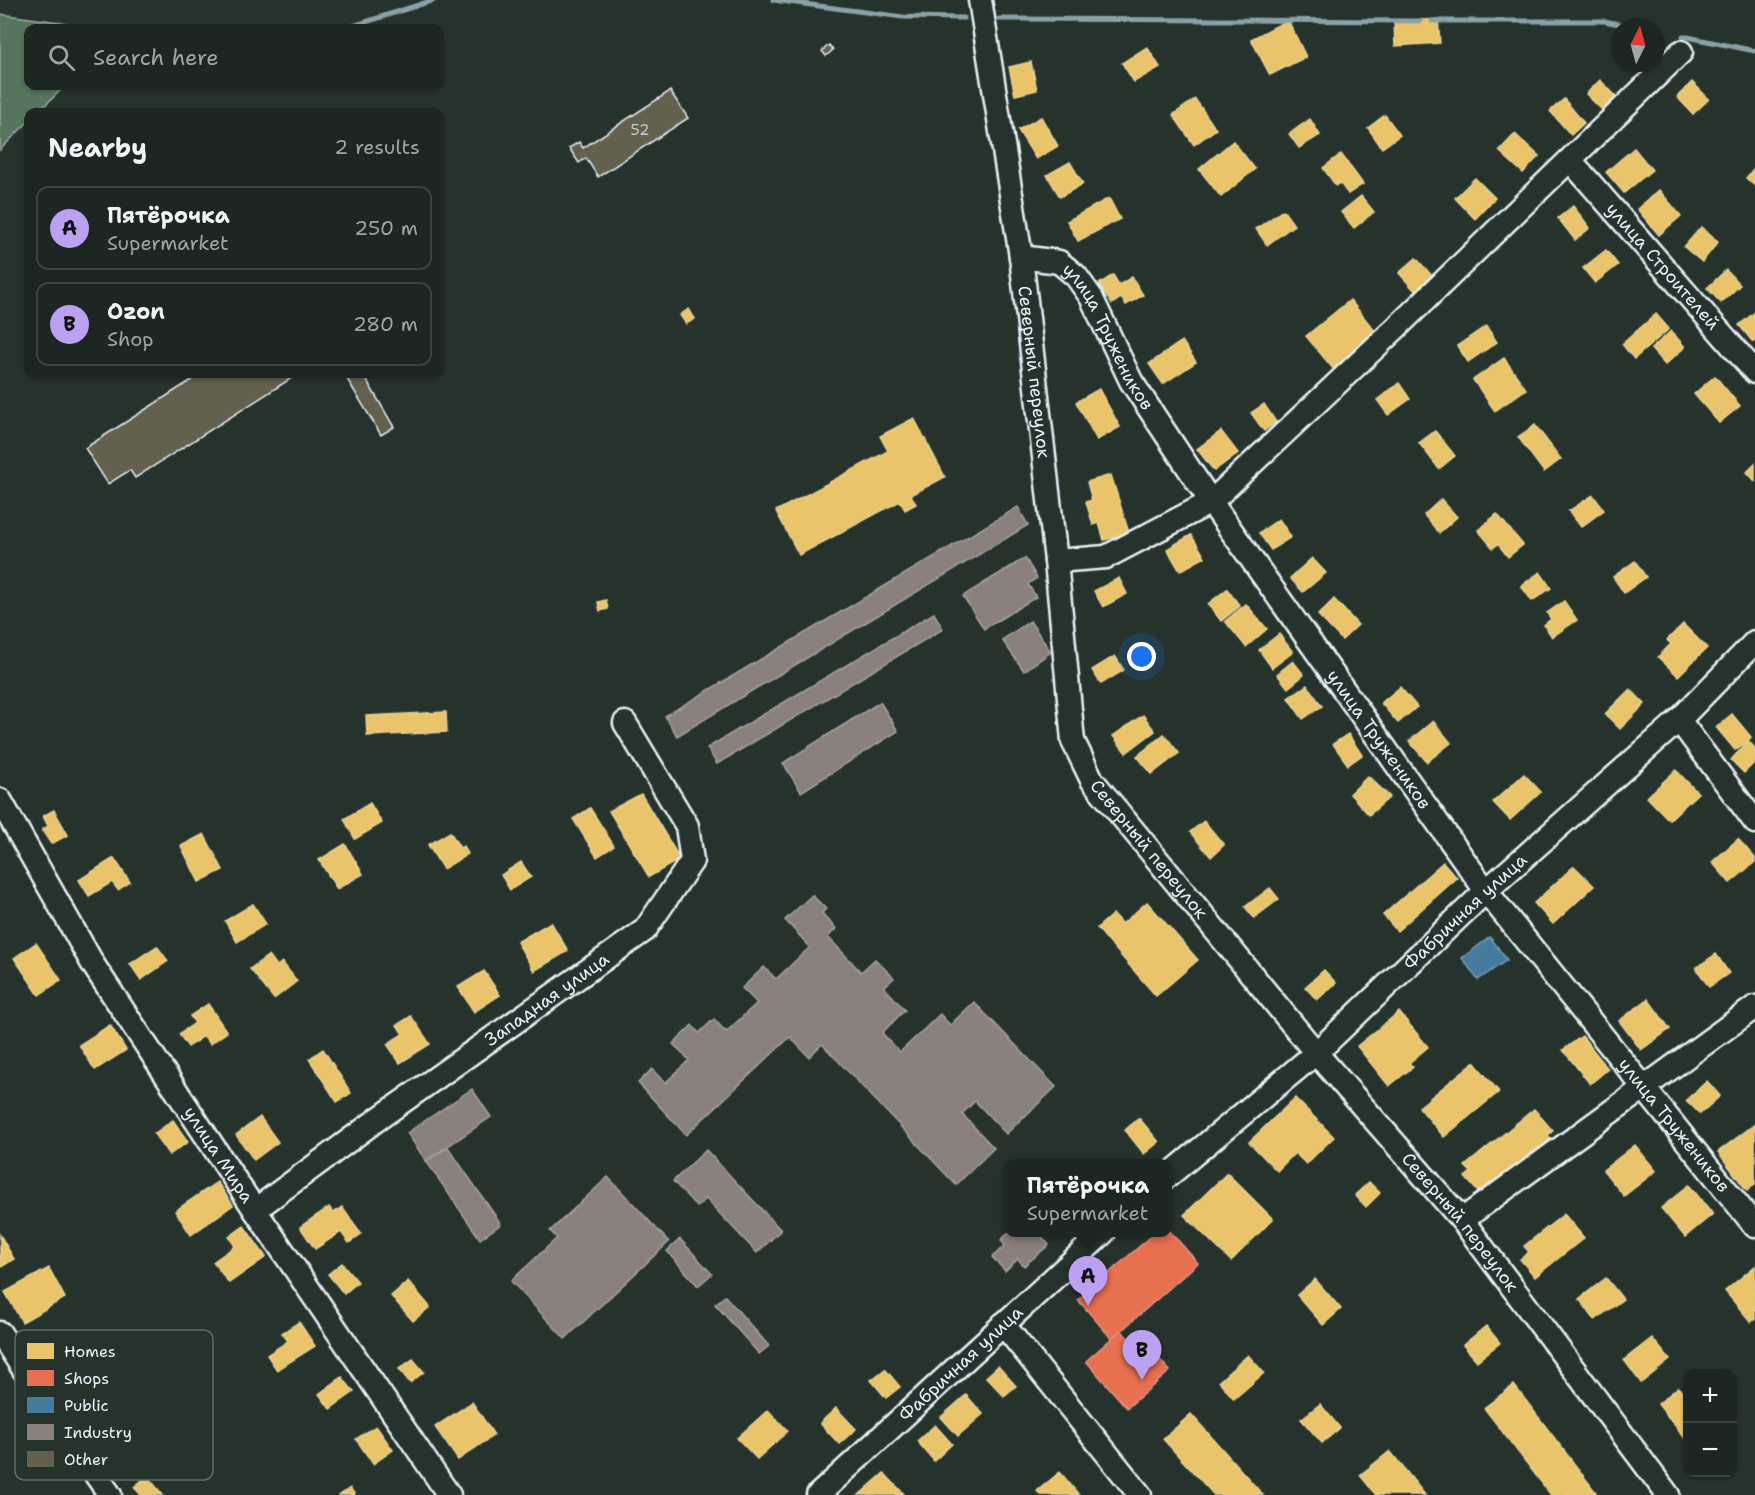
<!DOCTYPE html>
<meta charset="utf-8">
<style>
:root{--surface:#1c2622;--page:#252e2a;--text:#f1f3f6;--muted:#a0a5a5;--line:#3a4340;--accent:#bca0f2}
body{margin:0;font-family:"Shantell Sans",sans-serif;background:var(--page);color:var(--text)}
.controls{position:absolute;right:18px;bottom:18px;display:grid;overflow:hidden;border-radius:12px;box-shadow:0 2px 4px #0004}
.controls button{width:54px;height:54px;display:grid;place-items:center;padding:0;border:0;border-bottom:2px solid var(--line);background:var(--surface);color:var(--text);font:30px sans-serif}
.compass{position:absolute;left:1611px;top:18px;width:54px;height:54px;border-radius:50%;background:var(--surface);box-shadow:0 2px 4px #0004;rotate:6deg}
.you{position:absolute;left:1142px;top:657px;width:21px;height:21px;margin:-15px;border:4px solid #fff;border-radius:50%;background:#1a73e8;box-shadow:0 0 0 9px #1a73e833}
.badge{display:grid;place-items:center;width:39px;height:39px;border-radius:50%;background:var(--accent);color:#111;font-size:20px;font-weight:700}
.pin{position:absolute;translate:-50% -50px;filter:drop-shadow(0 2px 3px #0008)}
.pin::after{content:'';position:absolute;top:32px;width:21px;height:18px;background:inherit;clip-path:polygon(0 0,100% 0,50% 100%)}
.popup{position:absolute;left:1004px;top:1159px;width:168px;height:78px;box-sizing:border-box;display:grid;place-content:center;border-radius:12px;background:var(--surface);filter:drop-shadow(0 2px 4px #0005);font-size:20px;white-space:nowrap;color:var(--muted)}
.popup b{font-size:22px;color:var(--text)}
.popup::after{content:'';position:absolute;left:50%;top:100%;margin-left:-12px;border:12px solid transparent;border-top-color:var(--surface)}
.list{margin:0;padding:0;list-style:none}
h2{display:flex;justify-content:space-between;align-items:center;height:78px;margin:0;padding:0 24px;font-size:26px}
h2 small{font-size:20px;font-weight:400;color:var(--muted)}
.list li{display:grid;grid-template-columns:39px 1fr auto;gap:18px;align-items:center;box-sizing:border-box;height:84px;margin:0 12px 12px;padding:0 12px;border:2px solid var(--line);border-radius:12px}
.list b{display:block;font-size:22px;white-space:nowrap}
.list p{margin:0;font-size:20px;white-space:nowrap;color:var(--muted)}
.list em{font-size:20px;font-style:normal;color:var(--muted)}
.icon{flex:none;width:33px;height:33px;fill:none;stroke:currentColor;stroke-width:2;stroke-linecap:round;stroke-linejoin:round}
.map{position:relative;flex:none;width:1755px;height:1495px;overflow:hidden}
.search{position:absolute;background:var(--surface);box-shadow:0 2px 4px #0004;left:24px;top:24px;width:420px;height:66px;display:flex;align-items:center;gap:15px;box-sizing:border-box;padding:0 21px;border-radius:12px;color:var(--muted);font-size:22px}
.panel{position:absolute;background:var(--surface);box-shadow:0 2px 4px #0004;left:24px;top:108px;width:420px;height:270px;border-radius:12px}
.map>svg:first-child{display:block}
</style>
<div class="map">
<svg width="1755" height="1495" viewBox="0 0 1755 1495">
<rect width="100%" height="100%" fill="#26332d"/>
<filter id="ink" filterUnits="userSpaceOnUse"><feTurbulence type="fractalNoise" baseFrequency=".0167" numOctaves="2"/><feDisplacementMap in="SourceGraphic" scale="12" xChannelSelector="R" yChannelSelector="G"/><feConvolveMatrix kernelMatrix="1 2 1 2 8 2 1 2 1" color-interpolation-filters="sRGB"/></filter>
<g filter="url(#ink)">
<polygon fill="#55745c" stroke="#9eb2aa" stroke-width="1.5" points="0,14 66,23 67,28 28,28 28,86 65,86 38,112 28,112 28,122 0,150"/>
<g fill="#e9c46a" stroke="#e9d295" stroke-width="1.5">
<polygon points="1438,19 1440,43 1395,46 1394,22"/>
<polygon points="1288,20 1306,57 1270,75 1251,39"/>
<polygon points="1147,47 1160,67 1134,82 1122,63"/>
<polygon points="1031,62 1037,90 1015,95 1009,67"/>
<polygon points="1600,80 1619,99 1605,113 1586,94"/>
<polygon points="1692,82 1709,99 1693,114 1677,97"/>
<polygon points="1195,99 1216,129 1194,145 1173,115"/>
<polygon points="1564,99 1584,123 1571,135 1550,111"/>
<polygon points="1385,115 1400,135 1382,148 1368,128"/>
<polygon points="1041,117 1058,146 1036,159 1018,130"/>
<polygon points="1310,119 1320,135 1299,148 1289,134"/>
<polygon points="1515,134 1539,156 1523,173 1499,151"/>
<polygon points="1233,141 1255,169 1221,197 1199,169"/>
<polygon points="1634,148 1652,170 1624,193 1606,172"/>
<polygon points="1341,154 1363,184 1348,194 1340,183 1336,186 1323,168"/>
<polygon points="1070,162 1083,184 1060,197 1047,175"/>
<polygon points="1755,167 1755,186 1746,178"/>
<polygon points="1475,178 1495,198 1475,219 1455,198"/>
<polygon points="1659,190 1681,216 1659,235 1637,209"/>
<polygon points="1361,196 1374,212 1354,228 1341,212"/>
<polygon points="1109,198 1120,219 1078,241 1067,221"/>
<polygon points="1573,206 1590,228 1575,240 1558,218"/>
<polygon points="1283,210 1294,225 1267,245 1256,229"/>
<polygon points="1701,227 1718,242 1702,262 1684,247"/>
<polygon points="1606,250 1618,265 1595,283 1583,268"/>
<polygon points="1416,258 1433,277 1416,292 1399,273"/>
<polygon points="1726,270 1740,285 1721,303 1707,288"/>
<polygon points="1113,275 1119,285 1132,277 1143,295 1126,305 1121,298 1112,304 1099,284"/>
<polygon points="1350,300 1379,336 1335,371 1306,336"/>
<polygon points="689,309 695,319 686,324 680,315"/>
<polygon points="1755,312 1755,341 1753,342 1739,325"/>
<polygon points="1656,314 1669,329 1634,359 1622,344"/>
<polygon points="1486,326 1497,342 1468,362 1457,346"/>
<polygon points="1671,331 1685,347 1665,365 1651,349"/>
<polygon points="1182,341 1196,362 1163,384 1149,364"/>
<polygon points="1504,358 1526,389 1495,411 1473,380"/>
<polygon points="1715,376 1740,406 1719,423 1694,394"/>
<polygon points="1399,383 1410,399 1388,415 1377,400"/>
<polygon points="1099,389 1120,427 1097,440 1076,402"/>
<polygon points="1264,404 1276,422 1264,431 1251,413"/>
<polygon points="914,418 945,477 911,495 916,504 905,510 900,501 799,555 776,511 888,451 880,436"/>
<polygon points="1535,425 1561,459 1544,472 1518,437"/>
<polygon points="1221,431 1238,453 1214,471 1197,449"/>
<polygon points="1435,431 1455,456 1439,469 1419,443"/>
<polygon points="1755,464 1755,481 1747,472"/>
<polygon points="1111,475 1129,533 1104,540 1099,523 1093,525 1086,502 1092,500 1087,482"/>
<polygon points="1593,495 1604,510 1581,527 1569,511"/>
<polygon points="1441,499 1457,517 1439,533 1424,515"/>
<polygon points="1497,514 1523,545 1508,557 1498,544 1493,548 1478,530"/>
<polygon points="1279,519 1291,537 1271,550 1259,533"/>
<polygon points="1191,535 1205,557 1180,571 1167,549"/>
<polygon points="1312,558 1326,573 1303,592 1290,578"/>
<polygon points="1635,561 1646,577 1624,593 1613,577"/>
<polygon points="1540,572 1551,588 1532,601 1521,586"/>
<polygon points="1119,578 1127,594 1103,607 1094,591"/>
<polygon points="1227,589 1240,606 1221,621 1208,604"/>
<polygon points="1334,599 1358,625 1342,640 1318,615"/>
<polygon points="606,600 608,609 600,611 598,602"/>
<polygon points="1564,601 1577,620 1552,637 1544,625 1551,619 1547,613"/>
<polygon points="1246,604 1267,629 1246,647 1225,621"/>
<polygon points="1683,624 1707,648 1678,676 1658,657 1671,644 1667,640"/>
<polygon points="1279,634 1293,652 1272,668 1259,650"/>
<polygon points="1115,656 1124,670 1101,684 1092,670"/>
<polygon points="1293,661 1304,675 1288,688 1277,674"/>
<polygon points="1307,685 1322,706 1303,719 1288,698"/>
<polygon points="1400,687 1417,707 1398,723 1381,703"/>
<polygon points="1630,689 1645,704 1620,729 1605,714"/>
<polygon points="446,712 447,732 367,736 366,716"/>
<polygon points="1732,714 1751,737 1748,741 1735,750 1716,727"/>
<polygon points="1143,715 1155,731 1126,753 1113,736"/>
<polygon points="1433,721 1451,743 1427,762 1409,741"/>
<polygon points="1164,734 1179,753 1152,774 1137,756"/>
<polygon points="1348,734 1362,755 1348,765 1333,744"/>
<polygon points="1748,741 1755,748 1755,762 1744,773 1731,760"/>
<polygon points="1676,770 1698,793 1669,820 1647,797"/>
<polygon points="1524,774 1541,792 1510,820 1493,802"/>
<polygon points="1368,776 1390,797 1369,815 1350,794"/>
<polygon points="641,794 680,859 649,877 609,811"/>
<polygon points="370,803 382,823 355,839 344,819"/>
<polygon points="590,808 614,846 597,857 573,819"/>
<polygon points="54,810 68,835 51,844 42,830 48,826 43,816"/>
<polygon points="1204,821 1224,845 1211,857 1190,832"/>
<polygon points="450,832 460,848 463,846 468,854 443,869 428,845"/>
<polygon points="204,834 223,870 199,882 181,846"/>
<polygon points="1738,839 1755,858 1755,862 1730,883 1712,862"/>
<polygon points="345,844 363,874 337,889 319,860"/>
<polygon points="114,858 130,882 118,890 112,882 89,896 79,880"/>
<polygon points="521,862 531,877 510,890 501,875"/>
<polygon points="1443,862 1457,878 1397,931 1383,915"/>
<polygon points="1574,866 1594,886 1553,924 1534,903"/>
<polygon points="1270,888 1279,899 1254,918 1245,907"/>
<polygon points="1147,902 1198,960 1156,996 1097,928 1113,914 1122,924"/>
<polygon points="253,904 266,924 237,942 225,921"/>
<polygon points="551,922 568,951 534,971 517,942"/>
<polygon points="36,943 61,980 39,995 14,958"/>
<polygon points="157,946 168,961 141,980 130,964"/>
<polygon points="1716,954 1729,973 1709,987 1696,968"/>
<polygon points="269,955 277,966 282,962 297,981 274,999 250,969"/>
<polygon points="1324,970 1336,983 1317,1000 1305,987"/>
<polygon points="484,971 500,995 474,1012 458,987"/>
<polygon points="1648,999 1670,1029 1641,1050 1619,1021"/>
<polygon points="208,1004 227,1032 210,1044 204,1036 188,1047 179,1034 195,1023 190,1016"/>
<polygon points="1399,1012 1428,1047 1409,1063 1413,1067 1389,1086 1357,1046"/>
<polygon points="411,1016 430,1044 400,1063 387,1044 403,1034 397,1025"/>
<polygon points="110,1025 126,1050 95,1070 79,1045"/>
<polygon points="1582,1036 1608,1069 1590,1084 1563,1050"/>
<polygon points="323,1049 351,1093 337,1102 309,1059"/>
<polygon points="1474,1062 1499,1092 1444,1137 1419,1107"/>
<polygon points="1707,1081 1720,1096 1700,1114 1686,1100"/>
<polygon points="1295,1098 1334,1137 1306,1164 1295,1153 1277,1171 1249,1142"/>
<polygon points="1534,1109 1553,1131 1548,1135 1551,1140 1495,1187 1491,1182 1478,1192 1465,1177 1471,1172 1465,1166"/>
<polygon points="260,1117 278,1142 254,1160 236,1135"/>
<polygon points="1139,1118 1159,1142 1144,1154 1125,1130"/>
<polygon points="173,1120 188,1142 169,1155 154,1134"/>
<polygon points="1755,1124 1755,1184 1747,1191 1718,1152"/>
<polygon points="1635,1145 1656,1171 1624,1196 1603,1170"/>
<polygon points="1227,1173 1273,1219 1231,1261 1184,1215"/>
<polygon points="217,1182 233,1205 191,1235 175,1211"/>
<polygon points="1369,1182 1380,1193 1366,1207 1355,1195"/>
<polygon points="1689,1185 1713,1214 1685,1237 1661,1208"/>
<polygon points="329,1207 333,1213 342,1207 361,1234 349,1243 341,1232 315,1249 300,1227"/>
<polygon points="1564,1214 1584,1238 1535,1277 1520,1259 1529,1252 1524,1246"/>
<polygon points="244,1226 266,1257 229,1283 213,1262 235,1246 229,1237"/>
<polygon points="0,1235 14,1259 0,1268"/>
<polygon points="342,1263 358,1282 344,1294 328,1274"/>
<polygon points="1755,1266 1755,1319 1751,1322 1725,1291"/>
<polygon points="49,1268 65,1298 22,1322 5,1292"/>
<polygon points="1606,1278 1623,1299 1595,1320 1579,1299"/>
<polygon points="1315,1279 1341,1309 1323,1325 1297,1295"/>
<polygon points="408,1281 430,1307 413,1321 391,1296"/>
<polygon points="299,1322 315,1346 277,1370 267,1355 288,1341 282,1333"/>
<polygon points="1486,1326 1500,1343 1477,1361 1463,1345"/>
<polygon points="1652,1338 1670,1360 1641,1383 1624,1360"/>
<polygon points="1248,1355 1264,1373 1234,1399 1219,1381"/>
<polygon points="413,1359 424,1372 410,1383 399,1369"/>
<polygon points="998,1366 1016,1386 1004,1396 986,1377"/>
<polygon points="885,1369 900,1387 886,1398 871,1380"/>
<polygon points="342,1377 354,1392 330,1409 319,1394"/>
<polygon points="88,1379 121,1425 104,1438 70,1392"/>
<polygon points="1514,1385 1598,1495 1551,1495 1484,1408"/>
<polygon points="1678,1387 1688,1399 1687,1441 1658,1404"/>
<polygon points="966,1395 983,1414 958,1436 941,1417"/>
<polygon points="472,1402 494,1435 458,1460 435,1427"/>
<polygon points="1320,1404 1340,1428 1322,1443 1301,1419"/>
<polygon points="836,1408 856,1429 839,1444 820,1423"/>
<polygon points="768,1410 788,1431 757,1459 737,1438"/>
<polygon points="1191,1414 1263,1495 1214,1495 1163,1439"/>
<polygon points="935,1425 952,1444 934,1461 917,1441"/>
<polygon points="376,1426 393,1450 373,1464 356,1439"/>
<polygon points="1390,1451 1425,1495 1376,1495 1360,1475"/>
<polygon points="1060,1472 1079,1495 1041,1495 1037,1491"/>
<polygon points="884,1473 905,1495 859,1495"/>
<polygon points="147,1476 163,1495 141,1495 134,1487"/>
<polygon points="350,1488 355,1495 340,1495"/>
</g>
<g fill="#e76f51" stroke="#e79683" stroke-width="1.5">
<polygon points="1168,1229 1198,1263 1112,1339 1078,1300 1156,1232 1168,1232"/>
<polygon points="1121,1330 1143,1355 1150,1348 1170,1371 1127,1408 1086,1361"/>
</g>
<polygon fill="#457b9d" stroke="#769eb8" stroke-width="1.5" points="1490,937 1507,960 1478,980 1462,958"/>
<g fill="#8a817c" stroke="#a6a3a1" stroke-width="1.5">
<polygon points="1018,507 1028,525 677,736 665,716"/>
<polygon points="1025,558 1037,578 1028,584 1036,597 984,629 963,596"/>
<polygon points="934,613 943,629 717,764 707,748"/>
<polygon points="1030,621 1051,652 1024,671 1002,640"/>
<polygon points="880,702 898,731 801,792 783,763"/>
<polygon points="812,895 826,909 822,913 836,929 828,937 861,972 875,959 894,978 884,987 905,1010 882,1033 900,1052 940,1014 950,1025 974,1002 1056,1087 1006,1134 975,1101 962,1114 994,1148 956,1185 822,1044 809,1057 790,1037 686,1135 638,1083 652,1069 665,1083 689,1060 673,1044 692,1025 699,1033 714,1019 726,1032 757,1003 742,988 764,967 776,979 810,947 785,920"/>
<polygon points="472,1089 491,1117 426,1161 407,1133"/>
<polygon points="448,1147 501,1224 480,1239 426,1161"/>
<polygon points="706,1150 781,1230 757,1253 706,1199 697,1207 673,1181"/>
<polygon points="608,1177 669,1242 565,1339 511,1281 557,1238 550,1231"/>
<polygon points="1010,1232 1038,1232 1049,1245 1024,1266 1018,1259 1005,1271 992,1257 1005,1246 1001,1240"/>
<polygon points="680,1239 712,1274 698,1286 667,1251"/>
<polygon points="725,1296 769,1346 759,1354 715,1304"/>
</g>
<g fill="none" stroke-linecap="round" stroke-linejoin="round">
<g stroke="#8aa2a7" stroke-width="5">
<polyline points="773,0 903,17 964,18"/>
<polyline points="999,19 1420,21"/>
<polyline points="1432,21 1604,21 1634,27"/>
<polyline points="347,28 434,0"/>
<polyline points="1683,36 1755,51"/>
</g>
</g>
<g fill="#64604d" stroke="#e8f1f8" stroke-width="1.5">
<polygon points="829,45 833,50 826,56 822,51"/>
<polygon points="670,91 688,118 598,177 586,158 579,163 569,148 579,142 583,148"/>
<polygon points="201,374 298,374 135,478 130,470 108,484 85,448"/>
<polygon points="344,374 363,374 394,427 381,435"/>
</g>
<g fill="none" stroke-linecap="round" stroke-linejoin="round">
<g stroke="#e8f1f8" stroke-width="27">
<g id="minor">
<path id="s1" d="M980,0L1021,257L1056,561L1073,741L1092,780L1316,1053L1462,1220L1668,1495"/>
<path id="s2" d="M1570,160L1755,372"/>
<path id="s3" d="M1021,257L1059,262L1076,276L1091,297L1131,381L1211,502L1486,891L1755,1226"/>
<polyline points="1056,561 1106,557 1211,502 1398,326 1681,52"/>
<polyline points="1679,720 1755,822"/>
<path id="s4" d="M0,800L94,966L255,1210L449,1495"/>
<path id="s5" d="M1168,1176L1316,1053L1486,891L1679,720L1755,642"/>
<path id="s6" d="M255,1210L378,1119L645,930L692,861L687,826L625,723"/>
<polyline points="1462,1220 1755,1007"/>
<polyline points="1003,1324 1140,1495"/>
<polyline points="0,1333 39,1393 110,1495"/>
<path id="s7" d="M818,1495L1104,1232"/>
</g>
</g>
<use href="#minor" stroke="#26332d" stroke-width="22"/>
</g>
</g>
<g text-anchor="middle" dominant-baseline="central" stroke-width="6" stroke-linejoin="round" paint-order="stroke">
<g font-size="15" fill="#c7cdcd">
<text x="640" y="130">52</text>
</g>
<g font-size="18" fill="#e8f1f8" stroke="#26332d">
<text stroke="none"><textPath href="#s2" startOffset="141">улица Строителей</textPath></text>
<text stroke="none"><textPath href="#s3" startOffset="129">улица Тружеников</textPath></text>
<text stroke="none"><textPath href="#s1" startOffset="376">Северный переулок</textPath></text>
<text stroke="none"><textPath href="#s3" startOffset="615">улица Тружеников</textPath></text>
<text stroke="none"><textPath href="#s1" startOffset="880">Северный переулок</textPath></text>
<text stroke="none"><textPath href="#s5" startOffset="398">Фабричная улица</textPath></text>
<text stroke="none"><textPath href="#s6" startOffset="360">Западная улица</textPath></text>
<text stroke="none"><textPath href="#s3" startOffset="1101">улица Тружеников</textPath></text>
<text stroke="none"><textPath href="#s4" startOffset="417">улица Мира</textPath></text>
<text stroke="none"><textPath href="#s1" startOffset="1366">Северный переулок</textPath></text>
<text stroke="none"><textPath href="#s7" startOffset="194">Фабричная улица</textPath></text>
</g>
</g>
<rect x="15" y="1330" width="198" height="150" rx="9" fill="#26332d" stroke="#606c6a" stroke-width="1.5"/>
<rect x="27" y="1343" width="27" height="16" fill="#e9c46a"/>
<rect x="27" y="1370" width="27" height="16" fill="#e76f51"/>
<rect x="27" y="1397" width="27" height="16" fill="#457b9d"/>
<rect x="27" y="1424" width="27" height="16" fill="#8a817c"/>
<rect x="27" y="1451" width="27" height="16" fill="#64604d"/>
<g font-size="16" fill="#e8f1f8">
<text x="64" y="1357">Homes</text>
<text x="64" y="1384">Shops</text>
<text x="64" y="1411">Public</text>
<text x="64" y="1438">Industry</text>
<text x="64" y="1465">Other</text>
</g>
</svg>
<div class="controls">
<button>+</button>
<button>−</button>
</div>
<svg class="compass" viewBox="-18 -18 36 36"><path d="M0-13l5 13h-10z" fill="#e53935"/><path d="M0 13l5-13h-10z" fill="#a0a5a5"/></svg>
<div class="you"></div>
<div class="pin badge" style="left:1088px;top:1306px">A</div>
<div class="popup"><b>Пятёрочка</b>Supermarket</div>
<div class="pin badge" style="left:1142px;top:1380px">B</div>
<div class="search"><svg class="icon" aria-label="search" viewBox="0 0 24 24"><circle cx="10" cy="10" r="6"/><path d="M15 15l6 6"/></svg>Search here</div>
<section class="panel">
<h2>Nearby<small>2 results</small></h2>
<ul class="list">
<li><span class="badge">A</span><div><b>Пятёрочка</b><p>Supermarket</p></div><em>250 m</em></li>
<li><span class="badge">B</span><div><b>Ozon</b><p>Shop</p></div><em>280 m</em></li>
</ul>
</section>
</div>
